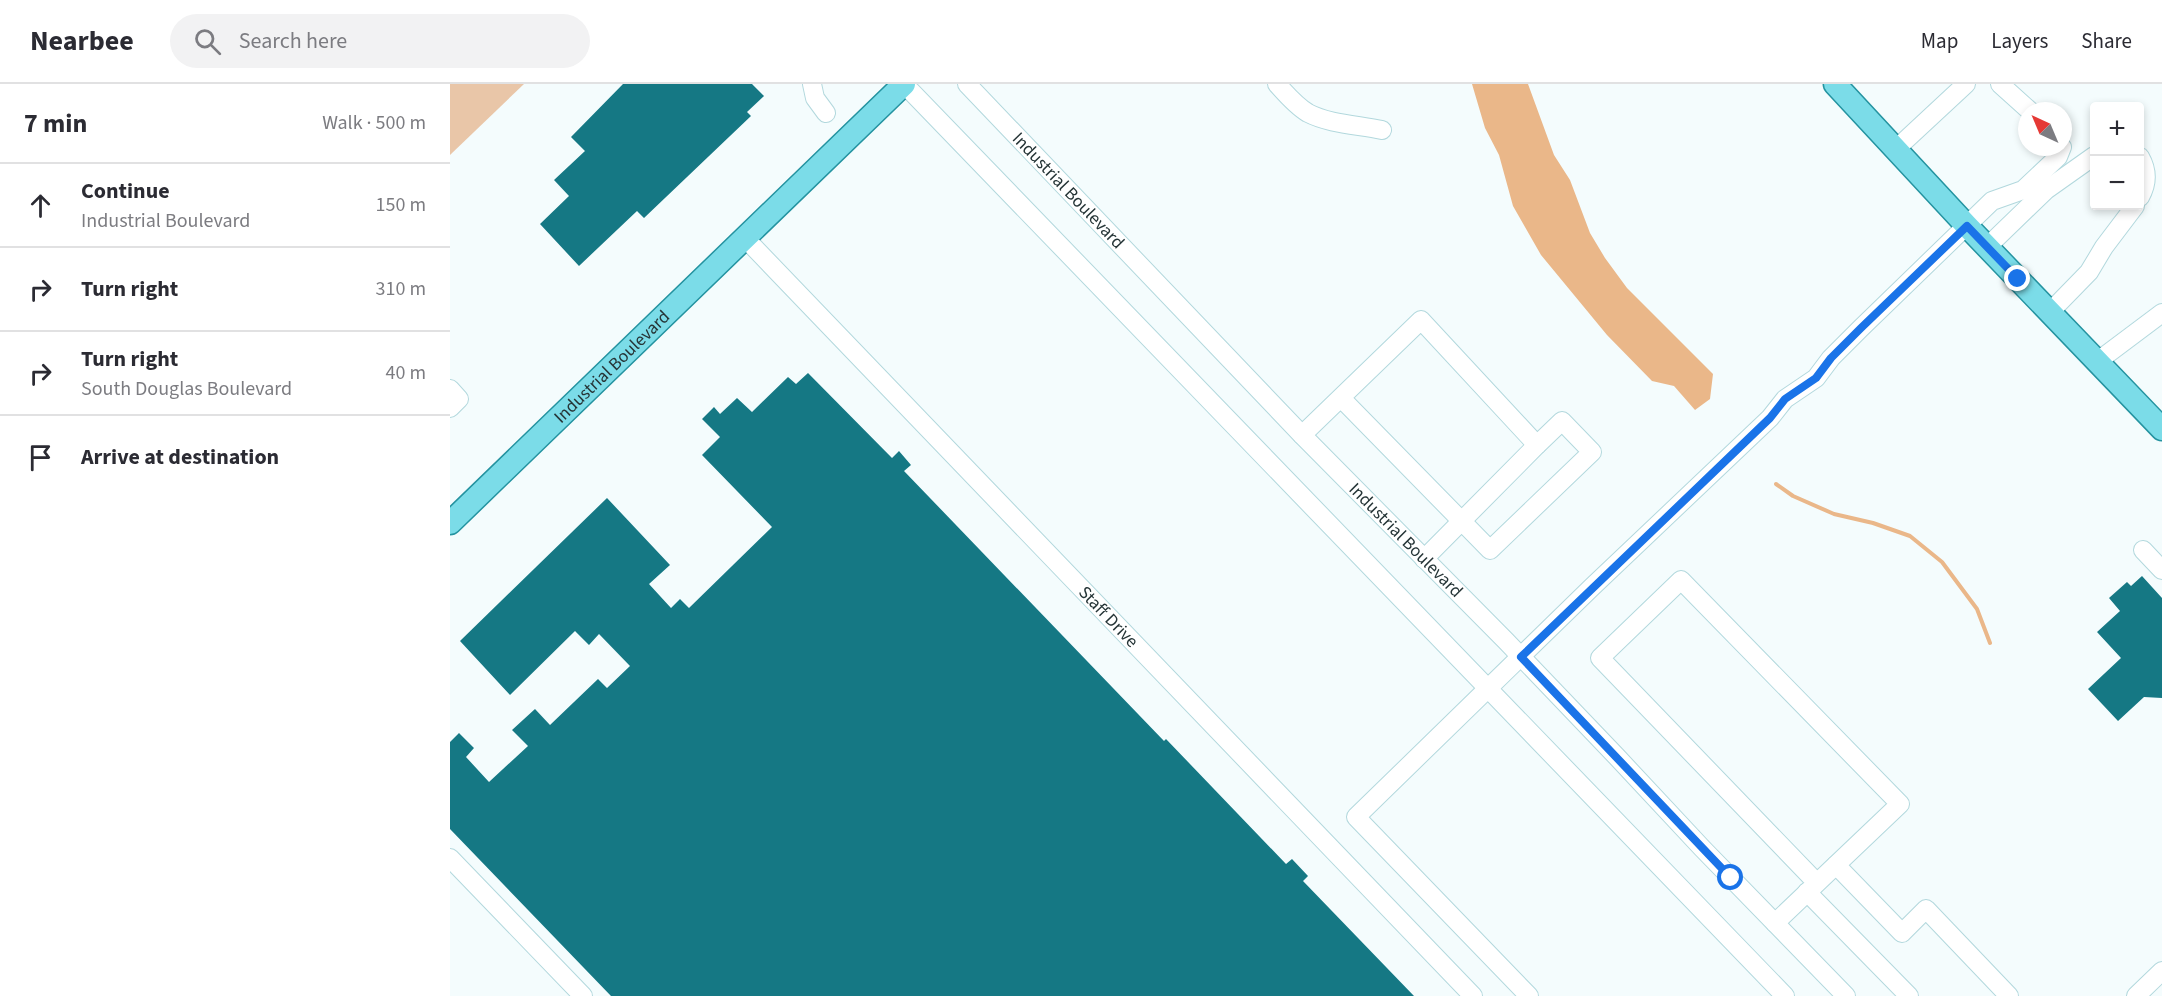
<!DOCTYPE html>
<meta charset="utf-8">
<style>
:root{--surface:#fff;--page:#f2f2f3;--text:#2b2b33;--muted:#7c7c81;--line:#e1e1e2}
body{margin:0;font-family:"Source Sans 3",sans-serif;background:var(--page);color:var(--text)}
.controls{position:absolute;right:18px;top:18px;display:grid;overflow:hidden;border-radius:6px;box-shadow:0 3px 9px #0003}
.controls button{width:54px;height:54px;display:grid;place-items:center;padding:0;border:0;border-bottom:2px solid var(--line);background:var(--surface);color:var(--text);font:30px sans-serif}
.compass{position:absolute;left:1568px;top:18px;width:54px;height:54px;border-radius:50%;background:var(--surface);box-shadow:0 3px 9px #0003;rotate:316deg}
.stop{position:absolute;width:18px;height:18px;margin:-14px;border:4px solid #1a73e8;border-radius:50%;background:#fff}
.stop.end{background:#1a73e8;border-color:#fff;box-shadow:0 2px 6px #0008}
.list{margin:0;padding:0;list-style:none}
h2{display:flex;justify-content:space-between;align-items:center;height:78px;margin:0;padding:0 24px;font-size:26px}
h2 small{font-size:20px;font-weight:400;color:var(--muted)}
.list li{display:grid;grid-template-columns:39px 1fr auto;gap:18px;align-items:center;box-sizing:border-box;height:84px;padding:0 24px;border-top:2px solid var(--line)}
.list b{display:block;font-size:22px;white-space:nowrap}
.list p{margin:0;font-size:20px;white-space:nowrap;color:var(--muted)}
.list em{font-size:20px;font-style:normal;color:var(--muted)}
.icon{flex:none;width:33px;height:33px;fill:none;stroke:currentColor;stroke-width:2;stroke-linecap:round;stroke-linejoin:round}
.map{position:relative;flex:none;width:1712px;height:912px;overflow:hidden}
header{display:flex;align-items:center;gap:36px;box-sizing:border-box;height:84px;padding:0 30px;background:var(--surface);border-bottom:2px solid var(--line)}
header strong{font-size:28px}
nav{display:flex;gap:33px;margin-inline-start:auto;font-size:21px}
.search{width:420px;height:54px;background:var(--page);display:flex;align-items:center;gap:15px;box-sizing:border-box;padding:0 21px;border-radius:33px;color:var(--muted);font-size:22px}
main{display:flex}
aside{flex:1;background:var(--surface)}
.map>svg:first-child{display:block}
</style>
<header>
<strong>Nearbee</strong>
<div class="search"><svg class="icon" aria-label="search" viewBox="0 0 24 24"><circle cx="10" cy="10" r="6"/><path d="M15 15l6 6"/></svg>Search here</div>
<nav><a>Map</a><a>Layers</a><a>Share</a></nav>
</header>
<main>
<aside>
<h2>7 min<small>Walk · 500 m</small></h2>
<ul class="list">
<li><svg class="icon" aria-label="ahead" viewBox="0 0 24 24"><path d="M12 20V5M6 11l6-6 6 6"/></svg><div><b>Continue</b><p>Industrial Boulevard</p></div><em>150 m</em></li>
<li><svg class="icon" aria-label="right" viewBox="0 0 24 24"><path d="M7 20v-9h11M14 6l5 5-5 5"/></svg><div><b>Turn right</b></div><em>310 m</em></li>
<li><svg class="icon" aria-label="right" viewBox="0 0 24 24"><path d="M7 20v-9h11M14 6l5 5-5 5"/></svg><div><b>Turn right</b><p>South Douglas Boulevard</p></div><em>40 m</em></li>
<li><svg class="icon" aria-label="arrive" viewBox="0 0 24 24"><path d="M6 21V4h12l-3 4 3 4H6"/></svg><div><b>Arrive at destination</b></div></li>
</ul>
</aside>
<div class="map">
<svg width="1712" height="912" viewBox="0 0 1712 912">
<rect width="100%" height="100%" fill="#f4fcfd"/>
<polygon fill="#e9c6a8" points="0,0 74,0 0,71"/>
<polygon fill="#eab789" points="1022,0 1078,0 1104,71 1120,96 1140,149 1155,174 1177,204 1263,290 1260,315 1245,326 1224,302 1202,297 1157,251 1091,171 1063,122 1049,71 1035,44"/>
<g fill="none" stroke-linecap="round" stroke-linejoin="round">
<polyline stroke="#eab789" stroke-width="4" points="1326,400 1343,412 1384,430 1423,439 1460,452 1492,478 1527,525 1540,559"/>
</g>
<g fill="#157884">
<polygon points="173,0 302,0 314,12 297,28 301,32 194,134 187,127 129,182 90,140 119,112 104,96 135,67 121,53"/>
<polygon points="358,289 442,374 449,367 461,381 454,387 714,657 716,655 836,780 842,775 858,792 853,797 964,912 161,912 0,745 0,658 9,649 24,664 16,673 39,698 78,662 62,646 85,625 100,641 148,595 157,604 180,582 149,550 139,561 125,547 60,611 10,557 157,414 220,481 199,500 221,524 230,515 239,524 322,443 252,371 270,353 252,335 264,323 270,330 287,314 302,328 338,293 346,300"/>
<polygon points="1692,492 1712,514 1712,614 1694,613 1668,637 1638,605 1671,574 1647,548 1670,527 1659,514 1677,498 1681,502"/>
</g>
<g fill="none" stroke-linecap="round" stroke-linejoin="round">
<g stroke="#b2d8dd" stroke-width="20">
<g id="minor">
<polyline points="362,0 365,14 376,29"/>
<polyline points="454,0 1335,912"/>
<path id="s1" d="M517,0L852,351L1056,557L1167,673L1252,764L1396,912"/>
<path d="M827,0C836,10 846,22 858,29C879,40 909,41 932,46"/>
<polyline points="1550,0 1580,27"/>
<polyline points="1446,65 1516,0"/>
<path d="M1690,73C1698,87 1698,99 1690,113"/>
<path id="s2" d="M295,154L1023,912"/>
<polyline points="1537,163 1596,106 1644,72"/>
<polyline points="1600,228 1639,188 1654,163 1685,122"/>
<polyline points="1648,277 1712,229"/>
<polyline points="0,305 9,315 0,324"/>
<polyline points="852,351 971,236 1087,361 1112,337 1142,368 1040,466 891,314"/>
<polyline points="1693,466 1712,486"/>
<polyline points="974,475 1087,361"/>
<polyline points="0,774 133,912"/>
<polyline points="1386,781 1452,849 1476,825 1559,912"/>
<polyline points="1357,808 1459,912"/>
<polyline points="1325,839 1450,720 1231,496 1150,574 1367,799"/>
<polyline points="1079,912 906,733 1142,503 1320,334 1335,315 1366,294 1381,274 1411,244 1542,117 1573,106 1608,73 1612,63"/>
<polyline points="1686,912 1712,887"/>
</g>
</g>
<g stroke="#2493a0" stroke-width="25">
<g id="major">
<polyline points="1385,0 1517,142 1712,345"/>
<path id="s3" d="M0,439L454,0"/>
</g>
</g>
<use href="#minor" stroke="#fff" stroke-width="18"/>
<use href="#major" stroke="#7bdce8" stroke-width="22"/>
</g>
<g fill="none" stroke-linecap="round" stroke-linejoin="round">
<polyline stroke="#1a73e8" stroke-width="8" points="1281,794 1071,573 1320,334 1335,315 1366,294 1381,274 1411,244 1517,142 1568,195"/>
</g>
<g text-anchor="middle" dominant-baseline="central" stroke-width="6" stroke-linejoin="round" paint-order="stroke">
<g font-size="18" fill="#263537" stroke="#fff">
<text stroke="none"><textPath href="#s1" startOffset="147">Industrial Boulevard</textPath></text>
<text stroke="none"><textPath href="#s3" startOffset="225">Industrial Boulevard</textPath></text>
<text stroke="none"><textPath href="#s1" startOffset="633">Industrial Boulevard</textPath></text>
<text stroke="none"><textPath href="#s2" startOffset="525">Staff Drive</textPath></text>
</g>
</g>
</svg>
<div class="controls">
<button>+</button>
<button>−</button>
</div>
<svg class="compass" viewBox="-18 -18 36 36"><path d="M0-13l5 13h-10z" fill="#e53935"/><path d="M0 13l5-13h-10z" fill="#7c7c81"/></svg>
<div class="stop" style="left:1281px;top:794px"></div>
<div class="stop end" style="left:1568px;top:195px"></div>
</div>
</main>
